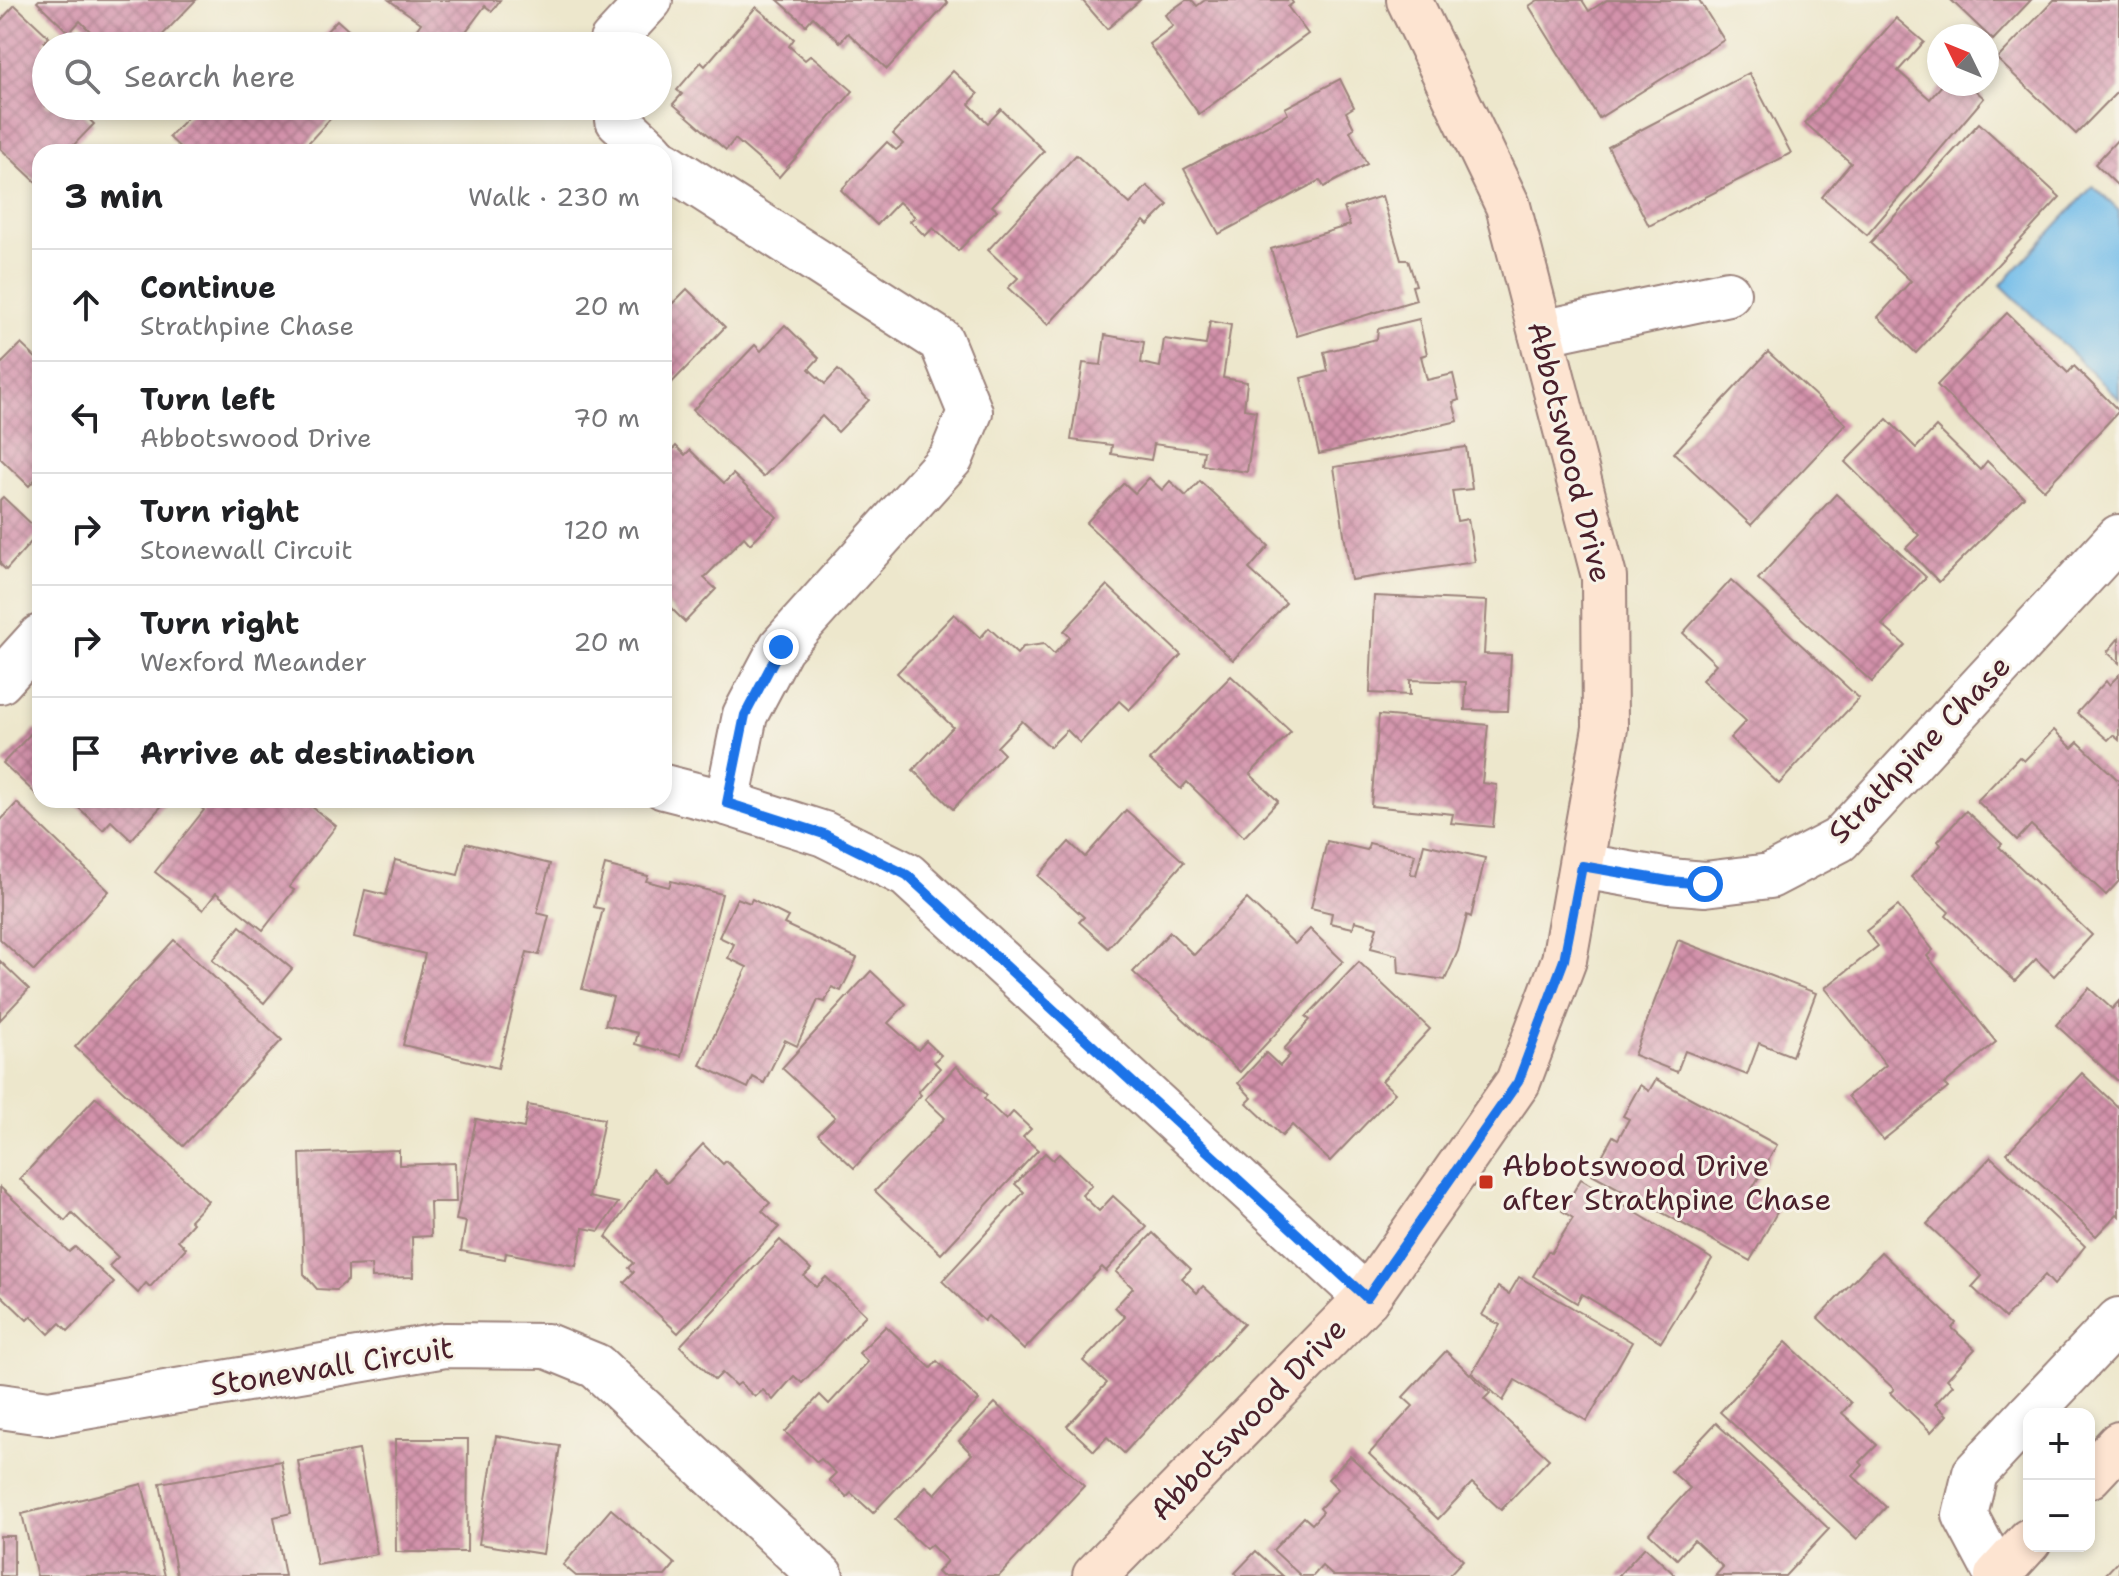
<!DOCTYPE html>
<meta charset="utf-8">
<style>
:root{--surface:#fff;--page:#f2f2f2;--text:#202124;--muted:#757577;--line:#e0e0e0}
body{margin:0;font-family:"Shantell Sans",sans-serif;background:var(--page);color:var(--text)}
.controls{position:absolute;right:24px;bottom:24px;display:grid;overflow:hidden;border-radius:16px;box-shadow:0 4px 12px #0003}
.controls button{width:72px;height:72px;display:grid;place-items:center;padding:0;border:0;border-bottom:2px solid var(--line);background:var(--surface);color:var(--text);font:40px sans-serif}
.compass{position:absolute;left:1927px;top:24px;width:72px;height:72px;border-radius:50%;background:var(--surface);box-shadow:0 4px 12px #0003;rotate:313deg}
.stop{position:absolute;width:24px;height:24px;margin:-18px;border:6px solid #1a73e8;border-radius:50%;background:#fff}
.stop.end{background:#1a73e8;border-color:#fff;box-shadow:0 2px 8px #0008}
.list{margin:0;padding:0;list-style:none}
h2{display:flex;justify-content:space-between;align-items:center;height:104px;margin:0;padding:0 32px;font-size:34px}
h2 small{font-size:26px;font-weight:400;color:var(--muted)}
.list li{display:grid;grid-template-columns:52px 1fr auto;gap:24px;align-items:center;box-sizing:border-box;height:112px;padding:0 32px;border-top:2px solid var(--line)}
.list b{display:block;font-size:30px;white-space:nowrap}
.list p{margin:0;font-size:26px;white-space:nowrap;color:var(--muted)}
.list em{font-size:26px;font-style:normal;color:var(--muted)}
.icon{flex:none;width:44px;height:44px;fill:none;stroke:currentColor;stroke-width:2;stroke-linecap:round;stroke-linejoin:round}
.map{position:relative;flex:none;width:2119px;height:1576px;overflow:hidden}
.search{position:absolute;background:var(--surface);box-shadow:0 4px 12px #0003;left:32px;top:32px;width:640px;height:88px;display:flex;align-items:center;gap:20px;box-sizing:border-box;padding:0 28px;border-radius:44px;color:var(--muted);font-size:30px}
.panel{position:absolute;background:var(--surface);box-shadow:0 4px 12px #0003;left:32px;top:144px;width:640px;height:664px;border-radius:24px}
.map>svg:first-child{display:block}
</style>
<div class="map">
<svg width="2119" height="1576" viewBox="0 0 2119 1576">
<defs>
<pattern id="building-cross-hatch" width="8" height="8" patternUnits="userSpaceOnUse" patternTransform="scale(2)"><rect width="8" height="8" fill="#d392ab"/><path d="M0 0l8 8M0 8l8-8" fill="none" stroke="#ad778b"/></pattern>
</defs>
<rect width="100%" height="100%" fill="#f7f3e8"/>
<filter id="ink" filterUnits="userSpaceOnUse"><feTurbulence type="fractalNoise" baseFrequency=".0125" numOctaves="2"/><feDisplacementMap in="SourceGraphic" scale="16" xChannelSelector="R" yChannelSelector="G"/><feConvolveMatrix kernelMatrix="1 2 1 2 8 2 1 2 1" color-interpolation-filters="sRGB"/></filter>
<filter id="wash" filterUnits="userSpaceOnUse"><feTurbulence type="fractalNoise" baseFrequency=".006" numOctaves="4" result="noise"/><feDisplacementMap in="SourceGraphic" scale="32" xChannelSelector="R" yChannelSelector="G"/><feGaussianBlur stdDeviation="1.8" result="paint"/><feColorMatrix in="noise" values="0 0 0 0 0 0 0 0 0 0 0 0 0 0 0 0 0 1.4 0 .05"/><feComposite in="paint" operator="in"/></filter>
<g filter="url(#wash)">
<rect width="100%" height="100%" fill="#ede7cc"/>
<polygon fill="#70bbe9" stroke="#5d6d8a" stroke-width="2" points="2093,186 2119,211 2119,399 2001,285"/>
<g id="blocks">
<g fill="url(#building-cross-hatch)">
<polygon points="39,0 196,0 152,46 105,46 80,21 69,33 37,2"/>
<polygon points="389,0 500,0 492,11 485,6 455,46 412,46 407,43 421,23"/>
<polygon points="778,0 944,0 948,3 887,69 848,33 840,42 813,17 806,25"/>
<polygon points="1082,0 1140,0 1107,29"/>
<polygon points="1186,0 1192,0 1197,6 1205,0 1291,0 1293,3 1288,7 1308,34 1199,114 1149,44 1173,26 1165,15"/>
<polygon points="1538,0 1582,0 1589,11 1607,0 1699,0 1724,40 1599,118 1529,6"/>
<polygon points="1951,0 2031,0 1993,40"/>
<polygon points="2054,0 2119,0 2119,90 2076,134 1997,59"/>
<polygon points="15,5 49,37 44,42 46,44 46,106 75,106 94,124 67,152 40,152 40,180 37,183 0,148 0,21"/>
<polygon points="756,7 794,39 789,46 805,60 811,55 853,91 779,177 735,139 726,150 673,104 682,94 677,90 701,62 705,66"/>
<polygon points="1896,18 1924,42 1898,71 1930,99 1943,84 1968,84 1984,98 1867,235 1822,197 1851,163 1805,123"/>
<polygon points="337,20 366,46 313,46"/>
<polygon points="953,71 978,94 969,104 988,123 1001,109 1044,151 992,206 997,210 958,251 933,228 925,236 910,221 915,217 899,202 877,225 841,190 887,142 896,150 903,144 893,134"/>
<polygon points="1749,73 1791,153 1649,226 1608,147"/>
<polygon points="1340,79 1354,107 1346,112 1354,128 1350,131 1367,164 1324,187 1320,180 1219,234 1184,169 1288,114 1285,108"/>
<polygon points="198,106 324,106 323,113 330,119 300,152 185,152 169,137"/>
<polygon points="1979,123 2060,197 1916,353 1878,317 1911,281 1870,243"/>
<polygon points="2119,138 2119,187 2095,164"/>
<polygon points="1076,155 1130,204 1147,186 1168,205 1148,225 1144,221 1048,325 1008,288 1018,278 988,250"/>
<polygon points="1382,196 1401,260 1408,260 1416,285 1412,286 1416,300 1297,336 1271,249 1350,225 1344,208"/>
<polygon points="687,289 725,327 664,391 664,293 673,303"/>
<polygon points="2007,313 2068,373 2074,366 2119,411 2044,490 1937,385"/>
<polygon points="1419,319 1427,354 1421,356 1427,380 1453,374 1459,400 1453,402 1458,421 1319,454 1301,378 1328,371 1324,352 1377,339 1378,329"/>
<polygon points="1210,321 1231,325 1223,378 1247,382 1244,409 1256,411 1247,472 1202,465 1204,451 1154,444 1151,460 1111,454 1112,445 1071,440 1083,363 1101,365 1105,335 1144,342 1141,363 1160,367 1164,339 1206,345"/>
<polygon points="785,325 819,358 809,369 825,384 838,370 869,400 838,432 822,416 763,477 693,410 755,345 761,351"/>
<polygon points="21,344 40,362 40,474 29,486 0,458 0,361 2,363"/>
<polygon points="1768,352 1846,424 1751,525 1674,453"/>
<polygon points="1887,419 1916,448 1936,427 1980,470 1987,461 2024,497 1939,582 1906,548 1919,535 1845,462"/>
<polygon points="676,446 685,455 690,450 724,483 733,474 777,517 750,544 744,537 704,578 716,589 685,622 664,601 664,459"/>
<polygon points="1466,447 1472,489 1452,491 1457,521 1468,519 1475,562 1351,580 1334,467"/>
<polygon points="1149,478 1162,490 1170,481 1186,496 1200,481 1269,546 1249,569 1286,603 1233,660 1086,523 1124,483 1135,493"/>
<polygon points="1836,494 1926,577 1882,625 1905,645 1872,682 1758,579"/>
<polygon points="3,497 40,532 6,570 0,564 0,500"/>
<polygon points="1731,580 1859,698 1779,784 1730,738 1746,721 1702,680 1716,664 1683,633"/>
<polygon points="1107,585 1181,655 1129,710 1119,701 1080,743 1067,730 1050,747 1022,721 997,747 1004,754 953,809 913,770 953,727 897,673 954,614 980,638 989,628 1017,654 1023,647 1044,644 1054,654 1070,637 1064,631"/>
<polygon points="1374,596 1487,601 1484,654 1511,655 1508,711 1465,710 1466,682 1410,680 1410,695 1370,693"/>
<polygon points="2119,638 2119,663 2107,652"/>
<polygon points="2119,675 2119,740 2113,735 2108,740 2077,713 2106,681 2109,685"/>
<polygon points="1231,676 1291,732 1250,774 1278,801 1244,837 1187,782 1181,789 1150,760"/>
<polygon points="1379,715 1488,725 1482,783 1497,785 1493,827 1451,823 1453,814 1371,806"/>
<polygon points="35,729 40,733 40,791 37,795 3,763"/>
<polygon points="2054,730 2072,748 2078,742 2119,781 2119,881 2106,895 2031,825 2017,840 1977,801 2019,757 2024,761"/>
<polygon points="70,800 167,800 131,840 111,821 103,830"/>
<polygon points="201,800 315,800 311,806 336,826 289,887 294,890 263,930 216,893 203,910 155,872 204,810 197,805"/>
<polygon points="17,803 109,891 34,971 0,939 0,821"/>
<polygon points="1126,810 1184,862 1108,948 1079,922 1084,917 1038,876 1069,842 1085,857"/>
<polygon points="1966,811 2002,844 1999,847 2092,935 2054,976 2036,959 2015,981 1946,916 1949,912 1911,877 1941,845 1938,841"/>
<polygon points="1327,841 1367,850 1369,843 1415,854 1410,874 1416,875 1424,844 1485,858 1471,917 1467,915 1458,951 1445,980 1399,973 1398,955 1371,948 1377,927 1355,921 1353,928 1330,923 1332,913 1311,908"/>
<polygon points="466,843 550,864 537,913 549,916 539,955 527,952 498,1068 403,1045 425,954 354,937 365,890 386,895 395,860 458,875"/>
<polygon points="605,865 648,876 646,881 669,887 671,881 722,894 681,1056 635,1044 638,1033 605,1025 613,997 582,989 603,909 594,907"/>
<polygon points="737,898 750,903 752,899 788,917 784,924 857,958 841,991 832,987 825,1002 818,1000 797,1046 785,1040 764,1083 753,1077 748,1088 700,1065 747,967 728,958 734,944 719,937"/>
<polygon points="1247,899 1295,944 1310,929 1343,961 1240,1072 1133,972 1170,932 1194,955"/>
<polygon points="1898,906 1933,950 1927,956 1996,1042 1944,1084 1948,1088 1883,1140 1848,1096 1886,1065 1825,988 1878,946 1866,931"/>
<polygon points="240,926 292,969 264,1003 212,960"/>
<polygon points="174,940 282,1040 183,1146 75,1047"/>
<polygon points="1678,940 1816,993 1792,1056 1759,1043 1747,1075 1685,1051 1677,1072 1634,1055"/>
<polygon points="0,961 29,989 0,1020"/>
<polygon points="1359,962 1430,1029 1382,1081 1395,1093 1330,1161 1292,1125 1282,1136 1247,1103 1252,1098 1238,1083 1266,1053 1280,1066 1290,1055 1284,1049 1310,1020 1306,1017"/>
<polygon points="871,971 906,1004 888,1023 918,1050 926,1041 941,1055 934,1062 940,1068 918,1092 921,1095 854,1168 818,1134 835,1117 782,1068"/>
<polygon points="2089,988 2112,1009 2119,1001 2119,1082 2056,1025"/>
<polygon points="956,1066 987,1095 984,1099 1006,1120 1013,1112 1031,1129 1023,1137 1038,1150 941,1254 875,1191 945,1118 925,1099"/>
<polygon points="2082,1073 2119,1108 2119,1216 2117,1214 2096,1236 2007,1153"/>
<polygon points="1656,1079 1777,1145 1752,1189 1781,1205 1750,1261 1592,1174 1613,1136 1618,1139 1629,1119 1623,1116 1640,1085 1649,1091"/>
<polygon points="96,1097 208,1201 190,1220 193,1223 178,1240 186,1248 150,1287 146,1283 138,1293 109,1266 118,1257 72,1213 65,1221 20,1179"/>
<polygon points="528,1105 604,1119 589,1197 618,1203 599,1231 583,1228 576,1266 506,1253 505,1259 461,1251 466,1222 456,1220 476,1119 524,1128"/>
<polygon points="703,1144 723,1164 726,1161 770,1203 762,1211 779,1227 678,1333 624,1282 634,1272 629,1268 634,1263 606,1237 653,1169 667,1183"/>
<polygon points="399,1150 399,1165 455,1163 456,1202 430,1202 431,1236 412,1237 413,1277 372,1278 371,1265 348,1266 348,1280 336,1290 317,1289 304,1274 300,1154"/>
<polygon points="1045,1153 1053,1160 1059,1154 1092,1185 1082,1195 1099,1211 1113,1196 1147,1227 1106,1271 1102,1267 1024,1350 988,1316 984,1321 942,1281 1024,1192 1015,1184"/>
<polygon points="1991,1157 2085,1246 2054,1285 2045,1275 2005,1318 1972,1287 1982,1276 1927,1224"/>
<polygon points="1581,1179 1712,1259 1661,1342 1582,1294 1577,1303 1533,1276 1548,1251 1551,1253 1573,1218 1562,1211"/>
<polygon points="0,1187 69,1252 75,1247 114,1283 68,1331 60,1323 49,1334 31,1316 27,1320 0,1294"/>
<polygon points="1153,1233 1191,1269 1182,1278 1197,1293 1203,1286 1244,1324 1124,1453 1107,1437 1094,1451 1067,1426 1107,1383 1083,1361 1125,1317 1115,1307 1133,1288 1116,1272"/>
<polygon points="780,1240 811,1269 804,1276 816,1287 826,1277 866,1315 802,1383 794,1376 773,1400 763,1390 755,1397 740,1383 736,1386 722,1373 715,1380 680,1346"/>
<polygon points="1881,1252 1956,1323 1952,1328 1975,1349 1947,1379 1953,1385 1935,1404 1947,1415 1931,1432 1890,1393 1894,1389 1818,1318"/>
<polygon points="1519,1277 1632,1342 1587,1421 1515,1380 1503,1401 1472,1373 1500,1325 1482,1315 1498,1287 1509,1294"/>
<polygon points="886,1326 931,1368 937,1361 979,1400 873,1513 851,1493 847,1497 829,1480 836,1473 821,1459 817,1462 785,1432 820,1395 829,1404 868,1362 859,1353"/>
<polygon points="1786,1342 1851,1403 1842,1413 1877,1445 1860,1462 1863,1465 1853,1476 1886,1507 1857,1539 1720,1412"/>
<polygon points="1446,1351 1490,1393 1484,1399 1549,1459 1501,1510 1472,1483 1438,1519 1369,1454 1413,1406 1403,1397"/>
<polygon points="995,1403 1084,1486 999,1576 941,1576 937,1572 947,1561 931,1545 926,1549 895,1520 926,1486 935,1494 972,1454 959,1441"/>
<polygon points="1716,1423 1829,1529 1785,1576 1715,1576 1723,1567 1694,1540 1677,1559 1649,1533 1690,1488 1671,1471"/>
<polygon points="496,1436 560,1446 543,1554 479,1544"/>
<polygon points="395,1439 468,1439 467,1552 396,1552"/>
<polygon points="359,1450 377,1554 317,1565 298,1461"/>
<polygon points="1350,1456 1463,1560 1448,1576 1333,1576 1322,1566 1313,1576 1301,1576 1273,1550 1304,1517 1312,1524 1323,1512 1320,1508 1338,1489 1328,1479"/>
<polygon points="281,1461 291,1513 274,1517 285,1576 177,1576 160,1483"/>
<polygon points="142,1484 165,1576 37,1576 22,1514"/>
<polygon points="611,1509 675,1564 665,1576 576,1576 563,1565"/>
<rect x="0" y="1536" width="14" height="40"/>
<polygon points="1645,1547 1676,1576 1618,1576"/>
<polygon points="1256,1551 1283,1576 1238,1576 1235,1573"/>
<polygon points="2119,1560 2119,1576 2104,1576"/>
</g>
</g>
</g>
<g filter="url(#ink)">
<use href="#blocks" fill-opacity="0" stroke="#9c837c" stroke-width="2"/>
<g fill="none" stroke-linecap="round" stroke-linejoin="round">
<g stroke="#9c837c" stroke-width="48">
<g id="street">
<polyline points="613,46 612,41 650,0"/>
<polyline points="617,106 618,120 652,152"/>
<polyline points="664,163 941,341 970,412 951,458 781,647 745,715 727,803"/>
<polyline points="1541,333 1728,293"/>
<polyline points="0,681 40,637"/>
<polyline points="664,787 727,803 824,834 907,875 1367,1298"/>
<polyline points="1582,866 1669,881 1705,884 1770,876 1839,840 2119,537"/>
<polyline points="0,1406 49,1413 445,1345 547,1346 596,1366 821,1576"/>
<polyline points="2030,1414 2119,1320"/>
<polyline points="1997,1575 1965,1515 1975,1473 2029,1415"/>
</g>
</g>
<g stroke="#9c837c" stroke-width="48">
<g id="secondary">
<polyline points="2089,1476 2119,1444"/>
<polyline points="1095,1576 1367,1298 1518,1082 1564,960 1605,728 1604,577 1508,206 1409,0"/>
<polyline points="1997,1576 2029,1541"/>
</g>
</g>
<use href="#street" stroke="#fff" stroke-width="44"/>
<use href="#secondary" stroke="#fde4d1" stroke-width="44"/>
</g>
</g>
<g fill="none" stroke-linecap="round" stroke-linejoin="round" filter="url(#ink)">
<polyline stroke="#1a73e8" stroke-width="10" points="781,647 745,715 727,803 824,834 907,875 1367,1298 1518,1082 1564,960 1582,866 1669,881 1705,884"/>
</g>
<rect fill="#c8321e" stroke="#f7f3e8" stroke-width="3" x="1478" y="1174" width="16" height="16" rx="4"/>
<g text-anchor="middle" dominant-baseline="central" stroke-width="6" stroke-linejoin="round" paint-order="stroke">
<g font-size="30" fill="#4a1f2b" stroke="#f7f3e8">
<text transform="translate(1570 452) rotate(76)">Abbotswood Drive</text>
<text transform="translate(1919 749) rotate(-46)">Strathpine Chase</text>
<text transform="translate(332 1366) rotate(-9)">Stonewall Circuit</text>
<text transform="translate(1248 1419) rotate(-46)">Abbotswood Drive</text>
</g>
<g font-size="30" fill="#4a1f2b" stroke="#f7f3e8" text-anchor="start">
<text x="1502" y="1165">Abbotswood Drive<tspan x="1502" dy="34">after Strathpine Chase</tspan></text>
</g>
</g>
</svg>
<div class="controls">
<button>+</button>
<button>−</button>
</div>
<svg class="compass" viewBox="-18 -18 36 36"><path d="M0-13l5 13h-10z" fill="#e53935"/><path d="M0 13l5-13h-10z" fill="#757577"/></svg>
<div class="stop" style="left:1705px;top:884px"></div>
<div class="stop end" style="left:781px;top:647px"></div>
<div class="search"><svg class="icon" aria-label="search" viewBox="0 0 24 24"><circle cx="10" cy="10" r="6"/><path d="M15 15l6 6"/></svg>Search here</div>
<section class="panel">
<h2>3 min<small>Walk · 230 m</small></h2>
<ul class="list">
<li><svg class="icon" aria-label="ahead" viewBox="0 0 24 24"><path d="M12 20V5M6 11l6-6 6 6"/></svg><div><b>Continue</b><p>Strathpine Chase</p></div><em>20 m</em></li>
<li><svg class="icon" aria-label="left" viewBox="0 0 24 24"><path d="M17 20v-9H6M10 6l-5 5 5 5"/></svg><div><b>Turn left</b><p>Abbotswood Drive</p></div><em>70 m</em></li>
<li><svg class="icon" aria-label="right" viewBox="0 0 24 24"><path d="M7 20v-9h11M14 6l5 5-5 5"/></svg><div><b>Turn right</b><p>Stonewall Circuit</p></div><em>120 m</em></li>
<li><svg class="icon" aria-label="right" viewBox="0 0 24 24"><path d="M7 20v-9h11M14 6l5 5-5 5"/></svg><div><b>Turn right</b><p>Wexford Meander</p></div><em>20 m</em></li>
<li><svg class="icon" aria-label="arrive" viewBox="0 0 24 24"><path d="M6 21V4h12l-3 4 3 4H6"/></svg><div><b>Arrive at destination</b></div></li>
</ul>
</section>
</div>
